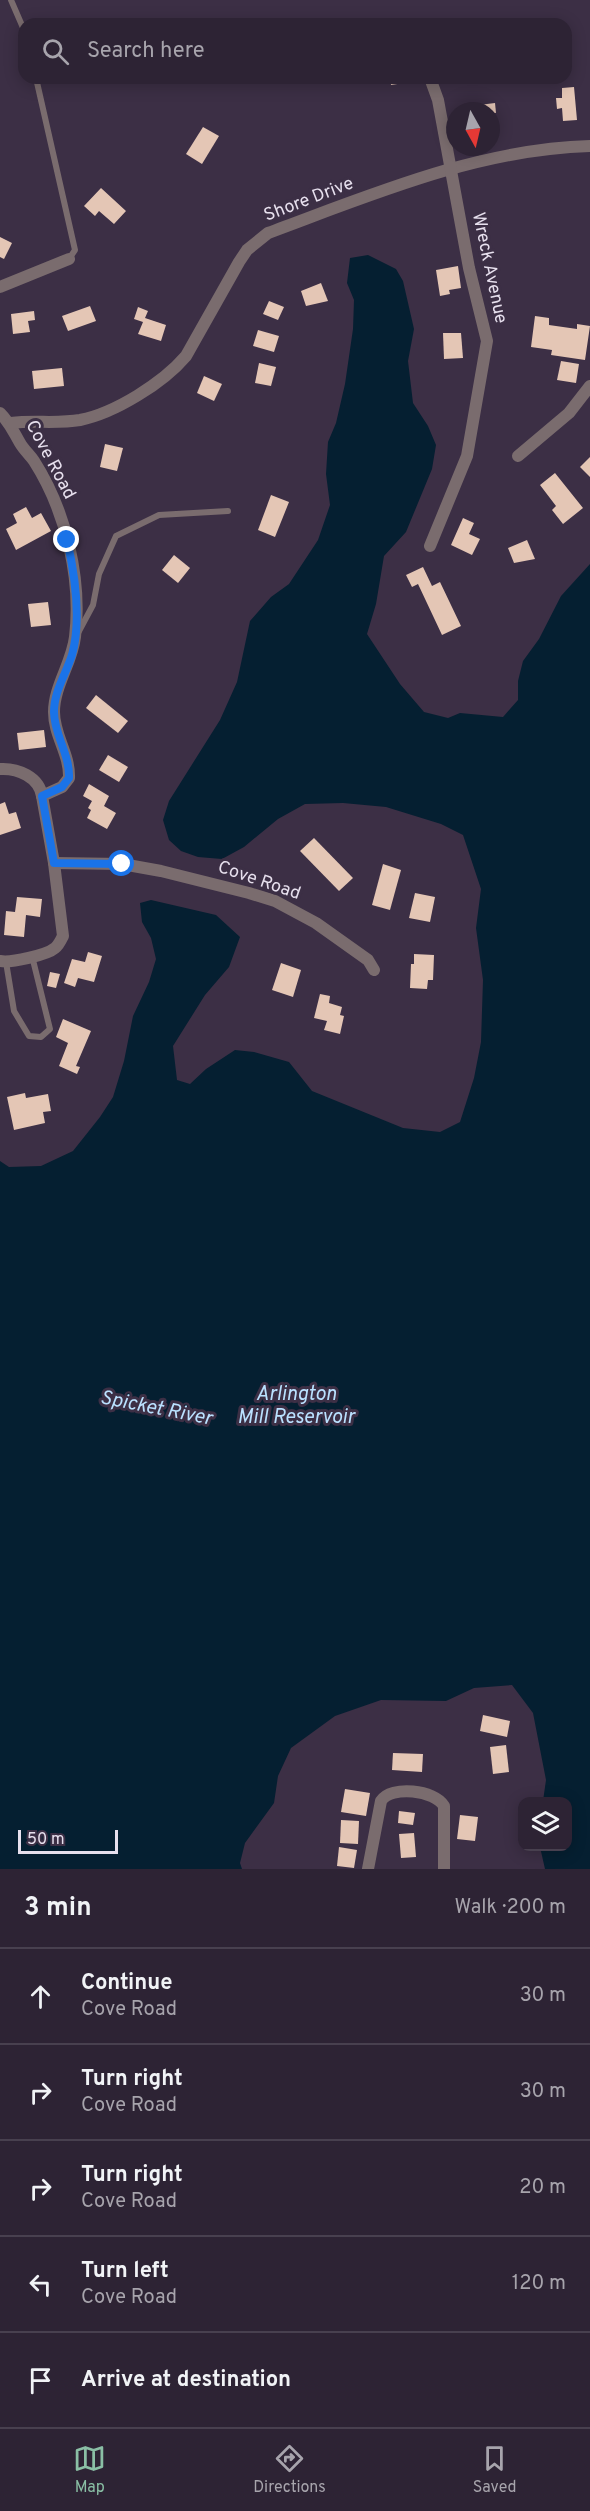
<!DOCTYPE html>
<meta charset="utf-8">
<style>
:root{--surface:#2d2334;--page:#392f40;--text:#f1f3f6;--muted:#a7a4ac;--line:#48404f;--accent:#8abfa5}
body{margin:0;font-family:Overpass,sans-serif;background:var(--page);color:var(--text)}
.controls{position:absolute;right:18px;bottom:18px;display:grid;overflow:hidden;border-radius:12px;box-shadow:0 3px 15px #0003}
.controls button{width:54px;height:54px;display:grid;place-items:center;padding:0;border:0;border-bottom:2px solid var(--line);background:var(--surface);color:var(--text);font:30px sans-serif}
.compass{position:absolute;left:446px;top:102px;width:54px;height:54px;border-radius:50%;background:var(--surface);box-shadow:0 3px 15px #0003;rotate:172deg}
.scale{position:absolute;left:18px;bottom:15px;width:100px;box-sizing:border-box;padding-left:6px;border:3px solid #e7e0ee;border-top:0;font-size:16px;line-height:21px;white-space:nowrap;color:#e7e0ee;-webkit-text-stroke:4px #3c2f45;paint-order:stroke}
.stop{position:absolute;width:18px;height:18px;margin:-14px;border:4px solid #1a73e8;border-radius:50%;background:#fff}
.stop.end{background:#1a73e8;border-color:#fff;box-shadow:0 2px 6px #0008}
.list{margin:0;padding:0;list-style:none}
h2{display:flex;justify-content:space-between;align-items:center;height:78px;margin:0;padding:0 24px;font-size:26px}
h2 small{font-size:20px;font-weight:400;color:var(--muted)}
.list li{display:grid;grid-template-columns:39px 1fr auto;gap:18px;align-items:center;box-sizing:border-box;height:96px;padding:0 24px;border-top:2px solid var(--line)}
.list b{display:block;font-size:22px;white-space:nowrap}
.list p{margin:0;font-size:20px;white-space:nowrap;color:var(--muted)}
.list em{font-size:20px;font-style:normal;color:var(--muted)}
.icon{flex:none;width:33px;height:33px;fill:none;stroke:currentColor;stroke-width:2;stroke-linecap:round;stroke-linejoin:round}
.map{position:relative;flex:none;width:590px;height:1869px;overflow:hidden}
.search{position:absolute;background:var(--surface);box-shadow:0 3px 15px #0003;left:18px;right:18px;top:18px;height:66px;display:flex;align-items:center;gap:15px;box-sizing:border-box;padding:0 21px;border-radius:18px;color:var(--muted);font-size:22px}
.sheet{height:558px;background:var(--surface)}
nav{display:flex;justify-content:space-around;align-items:center;box-sizing:border-box;height:84px;border-top:2px solid var(--line);background:var(--surface);font-size:16px;color:var(--muted)}
nav a{display:grid;justify-items:center;gap:3px}
nav .on{color:var(--accent)}
.map>svg:first-child{display:block}
</style>
<div class="map">
<svg width="590" height="1869" viewBox="0 0 590 1869">
<rect width="100%" height="100%" fill="#3c2f45"/>
<polygon fill="#051f31" points="368,255 396,269 403,281 414,329 408,361 413,403 428,426 436,445 432,469 406,532 384,556 376,604 367,634 400,684 424,712 448,718 460,713 503,717 518,700 518,681 523,661 539,639 561,596 590,564 590,1869 545,1869 540,1847 568,1846 568,1802 543,1801 546,1780 533,1713 512,1685 474,1688 446,1701 381,1700 335,1716 291,1748 278,1776 274,1803 245,1843 240,1863 242,1869 0,1869 0,1161 9,1167 41,1166 73,1151 100,1117 113,1097 124,1061 133,1016 149,982 156,959 151,938 142,922 140,903 151,900 216,915 240,937 229,967 205,995 173,1046 177,1080 190,1084 206,1069 235,1050 254,1052 289,1062 312,1091 403,1128 440,1132 460,1122 474,1078 481,1042 483,980 476,928 481,889 463,835 441,824 386,807 343,803 305,804 278,819 244,847 222,859 198,857 181,851 169,840 163,820 169,801 220,720 237,682 250,621 271,597 289,584 318,540 330,505 326,474 328,442 336,423 345,384 353,329 354,300 347,283 350,258"/>
<g fill="#e4c6b5">
<polygon points="390,78 409,78 410,82 391,85"/>
<polygon points="574,87 577,120 563,121 562,108 557,109 556,98 562,98 562,88"/>
<polygon points="495,103 496,113 480,111 479,105"/>
<polygon points="203,127 219,136 202,164 186,154"/>
<polygon points="101,188 126,211 114,224 99,211 95,216 84,206"/>
<polygon points="0,237 12,243 4,259 0,257"/>
<polygon points="458,266 461,288 449,290 450,294 440,296 436,270"/>
<polygon points="321,283 328,301 306,306 301,291"/>
<polygon points="269,301 284,307 278,320 263,314"/>
<polygon points="90,306 96,321 68,331 62,316"/>
<polygon points="138,307 148,311 145,318 166,325 161,341 138,334 143,322 134,319"/>
<polygon points="34,311 35,320 28,321 30,332 13,334 11,314"/>
<polygon points="535,316 549,318 549,325 577,329 577,324 590,326 585,360 551,355 552,350 531,347"/>
<polygon points="258,330 279,336 274,352 253,346"/>
<polygon points="443,333 461,333 463,358 444,359"/>
<polygon points="561,361 579,364 576,383 557,380"/>
<polygon points="259,363 276,367 271,386 255,383"/>
<polygon points="62,368 64,386 34,389 32,371"/>
<polygon points="204,376 222,384 214,401 197,393"/>
<polygon points="105,444 123,448 117,471 100,467"/>
<polygon points="590,457 590,477 580,467"/>
<polygon points="555,473 583,508 563,524 552,510 556,506 540,485"/>
<polygon points="271,495 289,502 275,537 258,530"/>
<polygon points="26,507 32,518 41,513 51,531 16,550 6,529 17,523 13,514"/>
<polygon points="463,518 474,523 469,534 480,539 472,555 451,545"/>
<polygon points="527,540 535,559 514,563 508,548"/>
<polygon points="174,555 190,568 178,583 162,570"/>
<polygon points="423,567 432,586 440,582 461,626 442,635 418,584 412,587 406,575"/>
<polygon points="48,602 51,625 31,627 28,604"/>
<polygon points="96,695 128,721 118,733 86,708"/>
<polygon points="44,730 46,747 19,750 17,733"/>
<polygon points="108,755 128,767 119,782 99,770"/>
<polygon points="89,784 109,796 104,806 116,813 107,829 87,818 91,810 88,808 92,801 83,796"/>
<polygon points="5,802 9,814 16,812 21,828 0,835 0,804"/>
<polygon points="314,838 353,878 339,891 300,851"/>
<polygon points="383,864 401,870 390,910 372,905"/>
<polygon points="415,893 435,897 430,922 409,918"/>
<polygon points="17,897 42,899 40,917 26,915 24,937 4,935 6,911 15,912"/>
<polygon points="88,952 102,956 94,982 78,978 75,987 64,983 72,959 85,962"/>
<polygon points="414,954 434,955 433,980 428,980 427,989 410,988 411,964 414,964"/>
<polygon points="281,963 301,970 293,997 272,990"/>
<polygon points="50,972 60,974 56,988 47,986"/>
<polygon points="320,994 330,996 329,1003 342,1007 340,1015 344,1016 340,1034 324,1030 327,1021 314,1018"/>
<polygon points="63,1019 91,1031 76,1066 80,1067 77,1074 59,1066 68,1043 56,1037"/>
<polygon points="25,1093 26,1098 48,1094 51,1111 43,1112 45,1123 14,1130 7,1097"/>
<polygon points="483,1715 510,1721 507,1737 480,1731"/>
<polygon points="506,1745 509,1772 493,1774 490,1747"/>
<polygon points="393,1753 423,1754 422,1772 392,1770"/>
<polygon points="345,1789 370,1793 366,1816 341,1812"/>
<polygon points="399,1811 415,1813 413,1825 398,1823"/>
<polygon points="460,1815 478,1817 475,1841 457,1839"/>
<polygon points="341,1820 359,1821 358,1844 340,1843"/>
<polygon points="414,1833 416,1857 401,1858 399,1834"/>
<polygon points="339,1847 357,1850 354,1868 337,1866"/>
</g>
<g fill="none" stroke-linecap="round" stroke-linejoin="round">
<g stroke="#7a6c6e" stroke-width="6">
<polyline points="11,0 24,30"/>
<polyline points="36,78 75,250 69,259"/>
<polyline points="78,633 93,605 99,574 116,536 159,515 228,511"/>
<polyline points="6,962 14,1011 29,1036 41,1037 50,1029 32,956"/>
</g>
<g stroke="#7a6c6e" stroke-width="12">
<polyline points="0,287 69,259"/>
<path d="M0,413C10,423 13,431 20,443C24,450 30,455 34,461C66,511 82,579 75,637C72,663 54,686 54,712C54,736 70,754 69,778L62,787L42,796L54,863L63,936C61,940 59,945 55,948C47,955 11,963 0,961"/>
<path d="M11,423C34,420 57,424 80,420C115,413 163,383 186,356L239,262L247,250L268,233C371,195 478,149 590,146"/>
<polyline points="518,456 569,413 590,386"/>
<polyline points="430,546 467,456 487,341 469,268 438,100 430,78"/>
<path d="M0,769C18,768 39,777 42,796"/>
<polyline points="54,863 122,864 161,871 249,893 275,901 316,923 368,960 374,970"/>
<path d="M368,1869L381,1801C391,1785 435,1790 444,1806V1869"/>
</g>
</g>
<g fill="none" stroke-linecap="round" stroke-linejoin="round">
<path stroke="#1a73e8" stroke-width="8" d="M67,540C75,575 82,619 72,655C66,674 54,691 54,712C54,735 70,754 69,778L62,787L42,796L54,863L122,864"/>
</g>
<g text-anchor="middle" dominant-baseline="central" stroke-width="6" stroke-linejoin="round" paint-order="stroke">
<g font-size="18" fill="#e7e0ee" stroke="#3c2f45">
<text transform="translate(309 200) rotate(-21)">Shore Drive</text>
<text transform="translate(489 268) rotate(78)">Wreck Avenue</text>
<text transform="translate(50 460) rotate(62)">Cove Road</text>
<text transform="translate(259 881) rotate(19)">Cove Road</text>
</g>
<g font-size="20" font-style="italic" fill="#bae1ff" stroke="#3c2f45">
<text x="296" y="1395">Arlington<tspan x="296" dy="23">Mill Reservoir</tspan></text>
<text transform="translate(156 1409) rotate(11)">Spicket River</text>
</g>
</g>
</svg>
<div class="controls">
<button><svg class="icon" aria-label="layers" viewBox="0 0 24 24"><path d="M12 4l9 5-9 5-9-5zM3 14l9 5 9-5"/></svg></button>
</div>
<svg class="compass" viewBox="-18 -18 36 36"><path d="M0-13l5 13h-10z" fill="#e53935"/><path d="M0 13l5-13h-10z" fill="#a7a4ac"/></svg>
<div class="scale">50 m</div>
<div class="stop" style="left:122px;top:864px"></div>
<div class="stop end" style="left:67px;top:540px"></div>
<div class="search"><svg class="icon" aria-label="search" viewBox="0 0 24 24"><circle cx="10" cy="10" r="6"/><path d="M15 15l6 6"/></svg>Search here</div>
</div>
<section class="sheet">
<h2>3 min<small>Walk · 200 m</small></h2>
<ul class="list">
<li><svg class="icon" aria-label="ahead" viewBox="0 0 24 24"><path d="M12 20V5M6 11l6-6 6 6"/></svg><div><b>Continue</b><p>Cove Road</p></div><em>30 m</em></li>
<li><svg class="icon" aria-label="right" viewBox="0 0 24 24"><path d="M7 20v-9h11M14 6l5 5-5 5"/></svg><div><b>Turn right</b><p>Cove Road</p></div><em>30 m</em></li>
<li><svg class="icon" aria-label="right" viewBox="0 0 24 24"><path d="M7 20v-9h11M14 6l5 5-5 5"/></svg><div><b>Turn right</b><p>Cove Road</p></div><em>20 m</em></li>
<li><svg class="icon" aria-label="left" viewBox="0 0 24 24"><path d="M17 20v-9H6M10 6l-5 5 5 5"/></svg><div><b>Turn left</b><p>Cove Road</p></div><em>120 m</em></li>
<li><svg class="icon" aria-label="arrive" viewBox="0 0 24 24"><path d="M6 21V4h12l-3 4 3 4H6"/></svg><div><b>Arrive at destination</b></div></li>
</ul>
</section>
<nav>
<a class="on"><svg class="icon" aria-label="map" viewBox="0 0 24 24"><path d="M3 6l6-2 6 2 6-2v14l-6 2-6-2-6 2zM9 4v14M15 6v14"/></svg>Map</a>
<a><svg class="icon" aria-label="directions" viewBox="0 0 24 24"><path d="M12 3l9 9-9 9-9-9zM9 14v-3h6M13 9l2 2-2 2"/></svg>Directions</a>
<a><svg class="icon" aria-label="saved" viewBox="0 0 24 24"><path d="M7 4h10v16l-5-4-5 4z"/></svg>Saved</a>
</nav>
